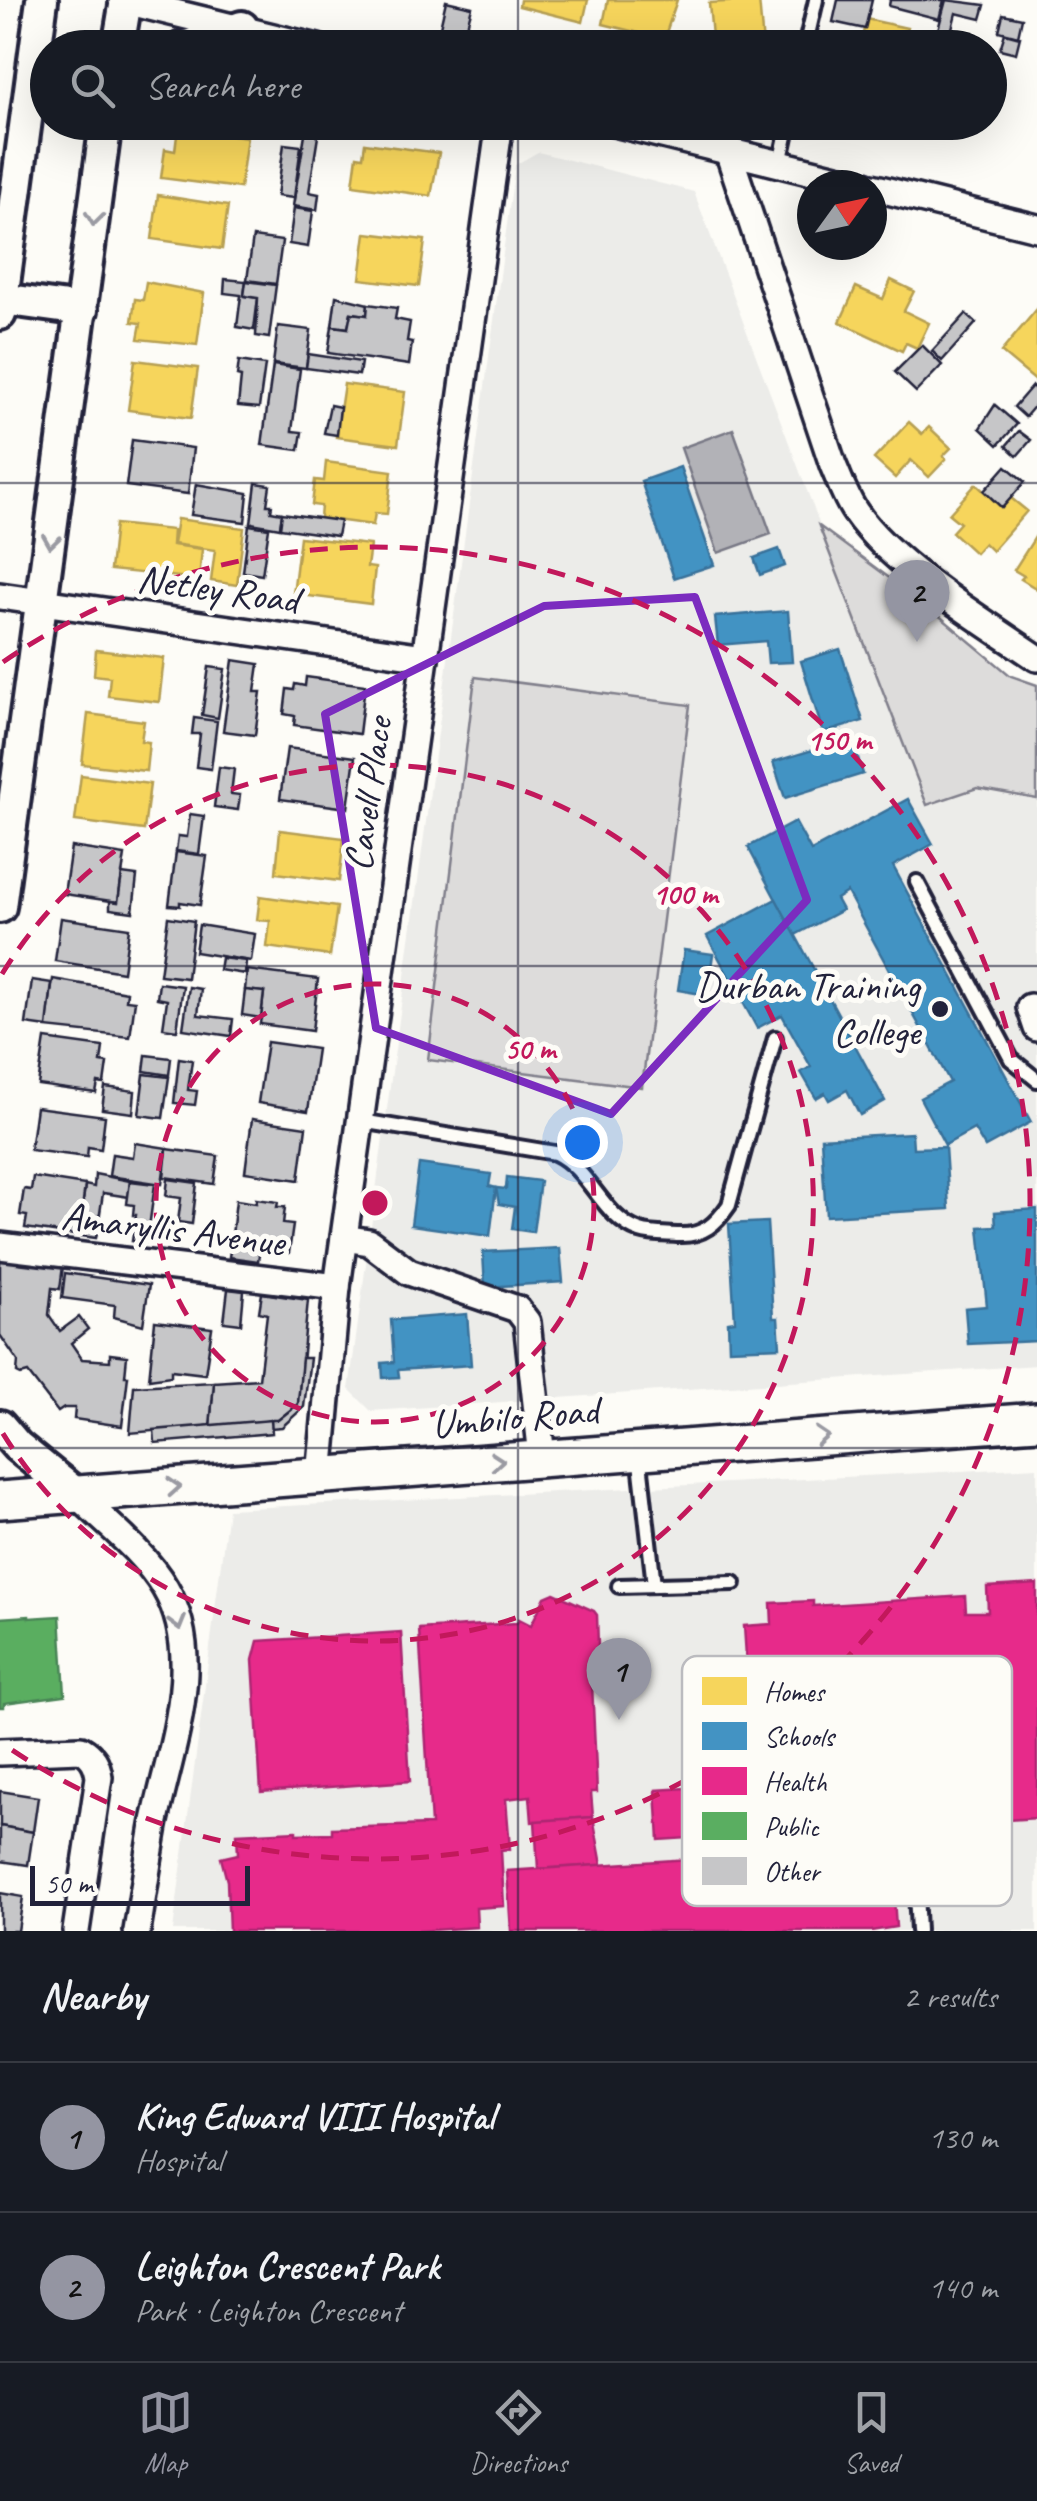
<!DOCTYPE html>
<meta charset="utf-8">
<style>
:root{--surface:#171b24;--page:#242831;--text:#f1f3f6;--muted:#9ea1a6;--line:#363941;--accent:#9495a2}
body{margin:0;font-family:Caveat,sans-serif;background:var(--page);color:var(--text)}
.compass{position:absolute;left:797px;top:170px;width:90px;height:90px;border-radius:50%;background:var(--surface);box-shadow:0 10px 40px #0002;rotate:57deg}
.scale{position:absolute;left:30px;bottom:25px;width:220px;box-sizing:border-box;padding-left:10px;border:5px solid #22223b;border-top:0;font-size:28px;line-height:35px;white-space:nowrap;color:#22223b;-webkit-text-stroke:8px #fdfcf7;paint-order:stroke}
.you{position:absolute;left:582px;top:1142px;width:35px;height:35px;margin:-25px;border:8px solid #fff;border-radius:50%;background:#1a73e8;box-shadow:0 0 0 15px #1a73e833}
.badge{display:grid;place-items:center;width:65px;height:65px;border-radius:50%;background:var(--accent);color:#111;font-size:32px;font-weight:700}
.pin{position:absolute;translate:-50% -82px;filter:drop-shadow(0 2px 5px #0008)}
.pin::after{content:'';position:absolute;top:52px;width:35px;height:30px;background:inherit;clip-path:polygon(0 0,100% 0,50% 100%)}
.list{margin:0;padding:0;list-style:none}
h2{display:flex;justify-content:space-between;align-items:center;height:130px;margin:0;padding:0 40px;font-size:42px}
h2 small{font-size:32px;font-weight:400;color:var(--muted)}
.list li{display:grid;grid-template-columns:65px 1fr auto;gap:30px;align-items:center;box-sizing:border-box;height:150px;padding:0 40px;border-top:2px solid var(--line)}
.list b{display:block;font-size:38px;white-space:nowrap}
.list p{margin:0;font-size:32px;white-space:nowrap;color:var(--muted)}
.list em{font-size:32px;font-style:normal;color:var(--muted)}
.icon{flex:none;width:55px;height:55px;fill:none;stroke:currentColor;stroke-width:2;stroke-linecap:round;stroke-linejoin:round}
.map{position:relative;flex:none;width:1037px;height:1931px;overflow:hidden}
.search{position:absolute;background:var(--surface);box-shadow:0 10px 40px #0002;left:30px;right:30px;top:30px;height:110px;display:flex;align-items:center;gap:25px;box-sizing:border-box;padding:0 35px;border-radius:55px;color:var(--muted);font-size:38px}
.sheet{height:430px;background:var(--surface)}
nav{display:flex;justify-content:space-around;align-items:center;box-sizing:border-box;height:140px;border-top:2px solid var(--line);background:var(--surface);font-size:28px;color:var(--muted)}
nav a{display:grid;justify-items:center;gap:5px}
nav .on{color:var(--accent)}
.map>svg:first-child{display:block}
</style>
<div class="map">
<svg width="1037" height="1931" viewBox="0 0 1037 1931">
<rect width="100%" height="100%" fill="#fdfcf7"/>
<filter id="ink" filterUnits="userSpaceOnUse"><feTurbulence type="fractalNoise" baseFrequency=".01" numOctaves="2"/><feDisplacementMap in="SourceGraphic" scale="20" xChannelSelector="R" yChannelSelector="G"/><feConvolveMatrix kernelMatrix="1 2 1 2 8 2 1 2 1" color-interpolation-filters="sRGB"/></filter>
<g filter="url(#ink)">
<g fill="#ecece9">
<polygon points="538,152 694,192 926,805 977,788 1037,799 1037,1365 371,1411 349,1389 515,165"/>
<polygon points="1037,1467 1037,1931 173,1931 228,1509"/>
</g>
<g fill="#dddcdb" stroke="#807f8b" stroke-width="2.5">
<polygon points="819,526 930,608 1011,676 1037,685 1037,799 977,788 927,805"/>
<polygon points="475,677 690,705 642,1087 428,1060"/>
</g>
<polygon fill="#b2b2b7" stroke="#787885" stroke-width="2.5" points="733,429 771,534 718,553 681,448"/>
<g fill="#f6d55c" stroke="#b69f52" stroke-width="2.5">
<polygon points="520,0 588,0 583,22 519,6"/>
<polygon points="608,0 677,0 664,39 603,24"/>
<polygon points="759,0 763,45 713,48 709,3"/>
<polygon points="866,19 907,28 903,48 860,48"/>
<polygon points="178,128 247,137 240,188 161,178 165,149 175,151"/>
<polygon points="365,143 439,153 431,196 353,185 357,156 363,157"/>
<polygon points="158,195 228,206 222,249 152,239"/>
<polygon points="366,233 425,240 419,286 360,279"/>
<polygon points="891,280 914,291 904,311 929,323 917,348 906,343 902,351 840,322 856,287 883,299"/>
<polygon points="146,282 204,293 197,345 138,339 141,323 132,322 135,299 143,300"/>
<polygon points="1037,309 1037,382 1001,352"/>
<polygon points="135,360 198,368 191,418 128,410"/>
<polygon points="344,384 405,392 398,445 336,437"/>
<polygon points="909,422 922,434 929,427 951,448 943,456 946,459 929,477 911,460 895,478 874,459"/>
<polygon points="326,462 392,471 387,514 375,513 373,525 320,518 321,506 312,505 315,480 324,481"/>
<polygon points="976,484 1002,508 1011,498 1027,511 992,551 984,543 975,553 952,532 960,523 949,514"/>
<polygon points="177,519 244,528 237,585 211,581 215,550 173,544"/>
<polygon points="115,524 173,530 172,545 202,549 199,579 110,570"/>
<polygon points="1037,534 1037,589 1021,579 1024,576 1014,570"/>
<polygon points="300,537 370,545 367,567 375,568 371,604 293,594"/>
<polygon points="96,650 164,658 159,702 108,696 110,677 94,675"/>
<polygon points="88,714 144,721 141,741 149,742 146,771 82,764"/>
<polygon points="81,775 150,784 144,830 75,821"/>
<polygon points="280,830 344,838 339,881 276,873"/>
<polygon points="260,896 337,907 330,956 267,947 270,921 257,920"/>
</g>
<g fill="#4393c3" stroke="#39719a" stroke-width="2.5">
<polygon points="680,467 714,565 674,578 641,481"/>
<polygon points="779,549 785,566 760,575 754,558"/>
<polygon points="788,611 792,662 768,663 766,641 718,645 715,617"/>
<polygon points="840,649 863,721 823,733 801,661"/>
<polygon points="852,738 863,774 785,798 773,762"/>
<polygon points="908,799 933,844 893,866 1031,1122 985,1147 974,1129 945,1145 920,1098 950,1082 847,892 836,899 842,910 795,935 748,847 795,822 811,851"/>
<polygon points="776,899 885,1101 860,1115 847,1090 829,1100 825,1093 816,1098 801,1072 811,1067 782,1015 757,1028 707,936"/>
<polygon points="684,950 713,954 707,995 678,990"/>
<polygon points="912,1133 913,1148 945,1147 949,1209 826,1216 821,1138"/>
<polygon points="419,1164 491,1174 489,1186 496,1188 490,1236 411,1225"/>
<polygon points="507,1177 540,1181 533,1232 512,1229 515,1207 499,1204 496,1188 506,1189"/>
<polygon points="1037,1209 1037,1341 968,1344 965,1308 987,1306 979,1227 996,1226 995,1212"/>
<polygon points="767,1222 773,1318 778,1318 780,1347 729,1349 728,1322 735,1321 729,1224"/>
<polygon points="560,1248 563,1282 485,1287 483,1252"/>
<polygon points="467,1314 471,1365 398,1370 399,1377 383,1378 382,1363 394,1362 391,1320"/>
</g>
<g fill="#e7298a" stroke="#ac2772" stroke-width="2.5">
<polygon points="1037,1584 1037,1818 1007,1820 1008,1824 869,1834 869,1826 856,1827 856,1836 719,1844 719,1836 659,1840 656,1790 765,1783 759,1702 749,1702 744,1626 772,1624 771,1603 813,1601 813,1606 965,1596 966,1612 988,1612 987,1587"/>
<polygon points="554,1593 594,1611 597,1615 598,1646 591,1662 597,1792 591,1792 593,1817 532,1822 530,1796 506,1799 510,1849 501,1850 504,1906 476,1908 477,1927 417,1931 229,1931 227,1881 221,1858 238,1854 237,1834 296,1831 296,1834 332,1833 332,1828 431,1825 419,1629 517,1623 519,1619 531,1625 545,1597"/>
<polygon points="401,1632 410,1781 261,1792 253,1660 258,1641"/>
<polygon points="593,1817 602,1865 538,1869 535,1821"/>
<polygon points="750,1855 750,1865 891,1855 896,1927 871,1931 511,1931 507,1871"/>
</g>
<polygon fill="#5aae61" stroke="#498456" stroke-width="2.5" points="29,1616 29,1618 60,1616 65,1695 4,1703 4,1707 0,1707 0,1618"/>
<g fill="#c6c6c8" stroke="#22223b" stroke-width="2.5">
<polygon points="838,0 872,0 865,29 833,22"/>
<polygon points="890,0 944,0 939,19 889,6"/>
<polygon points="946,0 985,5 981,19 956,13 949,40 936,37"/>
<polygon points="446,1 472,7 465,33 440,27"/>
<polygon points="1003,14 1022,18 1018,36 999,31"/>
<polygon points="1005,33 1020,37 1016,53 1000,49"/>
<polygon points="306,128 319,130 309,192 319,194 317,210 293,206"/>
<polygon points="284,144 301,146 294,198 277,196"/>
<polygon points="294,208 313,211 308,247 289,244"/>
<polygon points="253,237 282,241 276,284 247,280"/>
<polygon points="225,279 246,281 244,296 258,298 254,330 237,327 241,295 224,293"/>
<polygon points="246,281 276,285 269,338 256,336 258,298 244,296"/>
<polygon points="336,296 368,304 367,315 351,313 348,328 332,326"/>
<polygon points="368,304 397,308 395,319 410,322 407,341 412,342 409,365 328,353 332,326 348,328 351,313 367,315"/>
<polygon points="966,314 976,323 942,361 932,351"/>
<polygon points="278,326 311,330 306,368 273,364"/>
<polygon points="922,345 942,365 916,392 895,372"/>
<polygon points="308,354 361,362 359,375 306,368"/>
<polygon points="239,361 265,365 259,408 238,406 241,377 237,376"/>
<polygon points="273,365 300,369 292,431 302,432 299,450 262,445"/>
<polygon points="1032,386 1037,391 1037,403 1025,417 1014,407"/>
<polygon points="330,405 340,407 337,435 324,433"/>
<polygon points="995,405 1017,424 998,445 980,428"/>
<polygon points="1019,431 1031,440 1017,456 1006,446"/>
<polygon points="132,440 193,448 188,494 126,486"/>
<polygon points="1006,466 1025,482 1002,508 984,491"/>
<polygon points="256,483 270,485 267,505 272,505 271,511 282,513 280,528 251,523"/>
<polygon points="196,484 248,493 245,522 191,515"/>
<polygon points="282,513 340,521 337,536 280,528"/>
<polygon points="249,525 269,528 262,575 243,572"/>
<polygon points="233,660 259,664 255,692 261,692 255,735 223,731"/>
<polygon points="209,667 225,669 218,718 202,715"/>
<polygon points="306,677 365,685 359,734 294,725 295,716 284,714 287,689 294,690 295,684 305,686"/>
<polygon points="194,718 217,721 211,769 196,767 200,734 192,734"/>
<polygon points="287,748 355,757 348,808 280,799"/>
<polygon points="219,767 234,769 231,794 240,795 238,810 214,807"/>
<polygon points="190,814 204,816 199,854 176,851 178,836 187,837"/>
<polygon points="71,847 125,855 118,902 64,894"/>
<polygon points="176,852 207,856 200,905 180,902 180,906 169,905"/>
<polygon points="122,874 137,876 133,912 110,909 110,901 118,902"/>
<polygon points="168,917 194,921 187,978 160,975"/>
<polygon points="61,918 129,928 123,972 55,961"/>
<polygon points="199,925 255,934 251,961 195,952"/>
<polygon points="221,958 246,961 245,974 219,970"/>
<polygon points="247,970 318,979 312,1031 260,1024 264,992 245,990"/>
<polygon points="53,979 127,992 126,1000 135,1001 130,1037 46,1028"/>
<polygon points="32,980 52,983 47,1027 26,1024"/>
<polygon points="159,983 183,986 177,1030 163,1028 167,1000 157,998"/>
<polygon points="189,987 201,989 198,1015 233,1019 231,1036 183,1029"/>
<polygon points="245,990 264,992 261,1018 242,1015"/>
<polygon points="45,1039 103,1047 101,1062 107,1063 104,1084 98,1083 96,1093 38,1085"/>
<polygon points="267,1042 317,1049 308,1111 258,1103"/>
<polygon points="146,1055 171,1058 169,1075 144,1071"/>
<polygon points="179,1058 192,1060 188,1090 197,1091 195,1105 174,1103"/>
<polygon points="144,1074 169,1077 163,1118 139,1115"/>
<polygon points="105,1087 135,1091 133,1113 102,1109"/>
<polygon points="36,1107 105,1116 101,1149 88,1147 87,1157 30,1150"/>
<polygon points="252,1119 306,1127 299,1180 245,1172"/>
<polygon points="135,1143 167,1148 162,1184 109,1176 112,1154 133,1157"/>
<polygon points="167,1149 218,1156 214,1184 164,1177"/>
<polygon points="95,1174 130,1181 129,1197 103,1193 99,1220 81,1217 85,1185 94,1187"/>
<polygon points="33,1177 85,1185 81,1217 99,1220 96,1238 25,1228 27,1216 20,1215 24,1189 31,1190"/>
<polygon points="168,1179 197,1183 192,1224 178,1222 181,1198 166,1196"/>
<polygon points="130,1181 155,1184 147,1242 132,1241 136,1215 133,1215 134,1205 127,1204"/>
<polygon points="256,1199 278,1202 277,1207 285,1207 283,1224 293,1225 289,1253 259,1252 260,1248 231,1244 236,1200 256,1203"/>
<polygon points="231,1244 260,1248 258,1261 229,1257"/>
<polygon points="0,1258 63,1266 60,1289 52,1288 49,1315 60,1331 79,1317 88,1329 71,1343 82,1359 110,1361 110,1354 127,1356 125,1376 128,1376 122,1426 74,1419 75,1408 64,1408 58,1412 28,1373 21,1375 17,1373 18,1361 0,1335"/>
<polygon points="65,1273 149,1285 143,1325 114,1317 115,1305 62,1298"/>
<polygon points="228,1289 244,1291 241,1324 224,1322"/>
<polygon points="262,1293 308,1300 298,1404 278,1420 210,1426 214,1382 259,1379 267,1314 259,1312"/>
<polygon points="155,1321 212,1328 205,1374 171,1370 171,1376 149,1379"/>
<polygon points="302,1358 310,1358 304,1407 282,1427 271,1428 271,1420 278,1420 298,1404"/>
<polygon points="214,1382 210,1426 130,1433 134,1386"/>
<polygon points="271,1420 272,1433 155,1443 154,1430"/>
<polygon points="0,1791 38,1797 33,1832 0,1826"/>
<polygon points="0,1826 33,1832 28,1865 0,1861"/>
<polygon points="0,1893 23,1897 18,1931 0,1931"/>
</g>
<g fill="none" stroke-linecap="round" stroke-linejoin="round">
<g stroke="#22223b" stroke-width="20">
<g id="service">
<polyline points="805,48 816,0"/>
<polyline points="780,164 789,122"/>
<polyline points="917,882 1011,1059 1037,1080"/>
<path d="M361,1121L555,1153C591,1170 602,1218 640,1231C652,1235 666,1234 679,1235C703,1236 716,1224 729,1205L775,1038"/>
<polyline points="639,1453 654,1585"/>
<polyline points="619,1586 734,1583"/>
<polyline points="914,1854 918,1931"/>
</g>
</g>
<g stroke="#22223b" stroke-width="32">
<g id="minor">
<polyline points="122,0 318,48"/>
<polyline points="610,122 865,185"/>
<path d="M728,151L833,465C840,481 846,499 856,513C892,565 984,622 1037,658"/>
<polyline points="872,187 1037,228"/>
<polyline points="0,596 425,657"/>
<polyline points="1030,1007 1037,1028"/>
<polyline points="344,1238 369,1242 409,1272 517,1309 527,1322 542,1457"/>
<polyline points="0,1246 337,1287"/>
<polyline points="320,1477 337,1287 500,122"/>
<path d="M76,1494C106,1523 144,1552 165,1588C207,1659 169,1751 154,1826C148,1860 143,1896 137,1931"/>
<path d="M0,1752L81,1749C93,1756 97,1763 99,1777L76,1931"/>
</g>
</g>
<g stroke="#22223b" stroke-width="38">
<g id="tertiary">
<polyline points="118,48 126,0"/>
<polyline points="182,48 242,27"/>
<polyline points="2,299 82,310"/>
<polyline points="0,314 42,0"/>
<polyline points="0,907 106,122"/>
<polyline points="0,1426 17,1446 76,1494"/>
</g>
</g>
<g stroke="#22223b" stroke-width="42">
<polyline id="secondary" points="0,1500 1037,1421"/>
</g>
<use href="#service" stroke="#fdfcf7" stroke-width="12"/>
<use href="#minor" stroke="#fdfcf7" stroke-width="25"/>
<use href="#tertiary" stroke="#fdfcf7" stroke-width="30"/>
<use href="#secondary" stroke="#fdfcf7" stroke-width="35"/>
</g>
<defs><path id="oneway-chevron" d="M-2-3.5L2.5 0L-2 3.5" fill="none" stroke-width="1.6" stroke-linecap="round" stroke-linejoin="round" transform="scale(2.5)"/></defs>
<g stroke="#9a9aa2">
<use href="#oneway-chevron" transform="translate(94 219) rotate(97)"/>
<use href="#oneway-chevron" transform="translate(51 541) rotate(98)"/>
<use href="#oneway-chevron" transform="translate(822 1436) rotate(-4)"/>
<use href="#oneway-chevron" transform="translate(497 1461) rotate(-5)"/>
<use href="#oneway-chevron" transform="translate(174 1487) rotate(-4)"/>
<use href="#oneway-chevron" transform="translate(178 1623) rotate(74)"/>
</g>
</g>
<path fill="none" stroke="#7b2cbf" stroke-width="8" stroke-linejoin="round" d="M695,597L807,900L611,1114L376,1028L325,714L544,606Z"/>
<path fill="none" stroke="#22223b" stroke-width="2.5" stroke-opacity="0.55" d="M518,0V48M518,122V1931M0,483H1037M0,966H1037M0,1448H1037"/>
<g fill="none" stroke="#c2185b" stroke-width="5" stroke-dasharray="18 12">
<circle cx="375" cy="1203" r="219"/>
<path d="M2 974A438 438 0 1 1 2 1432"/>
<path d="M3 662A656 656 0 1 1 3 1744"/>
</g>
<circle fill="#22223b" stroke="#fdfcf7" stroke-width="4" cx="940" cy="1009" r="10"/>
<g text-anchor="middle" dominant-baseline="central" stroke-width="10" stroke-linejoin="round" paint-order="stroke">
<g font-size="40" fill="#22223b" stroke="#fdfcf7">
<text transform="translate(218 589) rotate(8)">Netley Road</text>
<text transform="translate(368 794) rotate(-82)">Cavell Place</text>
<text transform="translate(173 1229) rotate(7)">Amaryllis Avenue</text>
<text transform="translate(515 1417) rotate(-5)">Umbilo Road</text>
</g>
<g font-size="40" fill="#22223b" stroke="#fdfcf7" text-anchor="end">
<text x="920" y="986">Durban Training<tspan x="920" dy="46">College</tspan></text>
</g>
</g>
<rect x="682" y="1656" width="330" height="250" rx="15" fill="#fdfcf7" stroke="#bbbbbf" stroke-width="2.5"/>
<rect x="702" y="1677" width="45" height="28" fill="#f6d55c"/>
<rect x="702" y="1722" width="45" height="28" fill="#4393c3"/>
<rect x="702" y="1767" width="45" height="28" fill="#e7298a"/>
<rect x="702" y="1812" width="45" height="28" fill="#5aae61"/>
<rect x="702" y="1857" width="45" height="28" fill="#c6c6c8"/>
<g font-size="28" fill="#22223b">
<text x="764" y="1701">Homes</text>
<text x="764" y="1746">Schools</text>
<text x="764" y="1791">Health</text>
<text x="764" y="1836">Public</text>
<text x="764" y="1881">Other</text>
</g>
<circle cx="375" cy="1203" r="15" fill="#c2185b" stroke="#fdfcf7" stroke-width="5"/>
<g font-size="30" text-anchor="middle" font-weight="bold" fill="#c2185b" stroke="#fdfcf7" stroke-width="10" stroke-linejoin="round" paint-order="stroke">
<text x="839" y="750">150 m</text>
<text x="685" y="904">100 m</text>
<text x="530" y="1059">50 m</text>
</g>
</svg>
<svg class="compass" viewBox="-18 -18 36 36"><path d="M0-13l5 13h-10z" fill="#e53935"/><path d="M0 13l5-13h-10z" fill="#9ea1a6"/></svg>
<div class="scale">50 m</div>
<div class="you"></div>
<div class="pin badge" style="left:619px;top:1720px">1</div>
<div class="pin badge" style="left:917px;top:642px">2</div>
<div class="search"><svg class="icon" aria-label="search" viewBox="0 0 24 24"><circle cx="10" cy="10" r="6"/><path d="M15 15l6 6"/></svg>Search here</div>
</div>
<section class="sheet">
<h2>Nearby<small>2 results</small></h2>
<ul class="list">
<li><span class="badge">1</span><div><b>King Edward VIII Hospital</b><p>Hospital</p></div><em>130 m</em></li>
<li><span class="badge">2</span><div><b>Leighton Crescent Park</b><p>Park · Leighton Crescent</p></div><em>140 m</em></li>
</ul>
</section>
<nav>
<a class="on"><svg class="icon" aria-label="map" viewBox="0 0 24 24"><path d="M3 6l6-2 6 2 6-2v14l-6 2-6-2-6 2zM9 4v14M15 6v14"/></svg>Map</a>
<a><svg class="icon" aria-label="directions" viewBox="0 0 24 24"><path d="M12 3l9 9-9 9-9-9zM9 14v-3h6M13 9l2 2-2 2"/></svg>Directions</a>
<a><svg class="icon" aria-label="saved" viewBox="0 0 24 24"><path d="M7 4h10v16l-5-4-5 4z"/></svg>Saved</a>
</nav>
